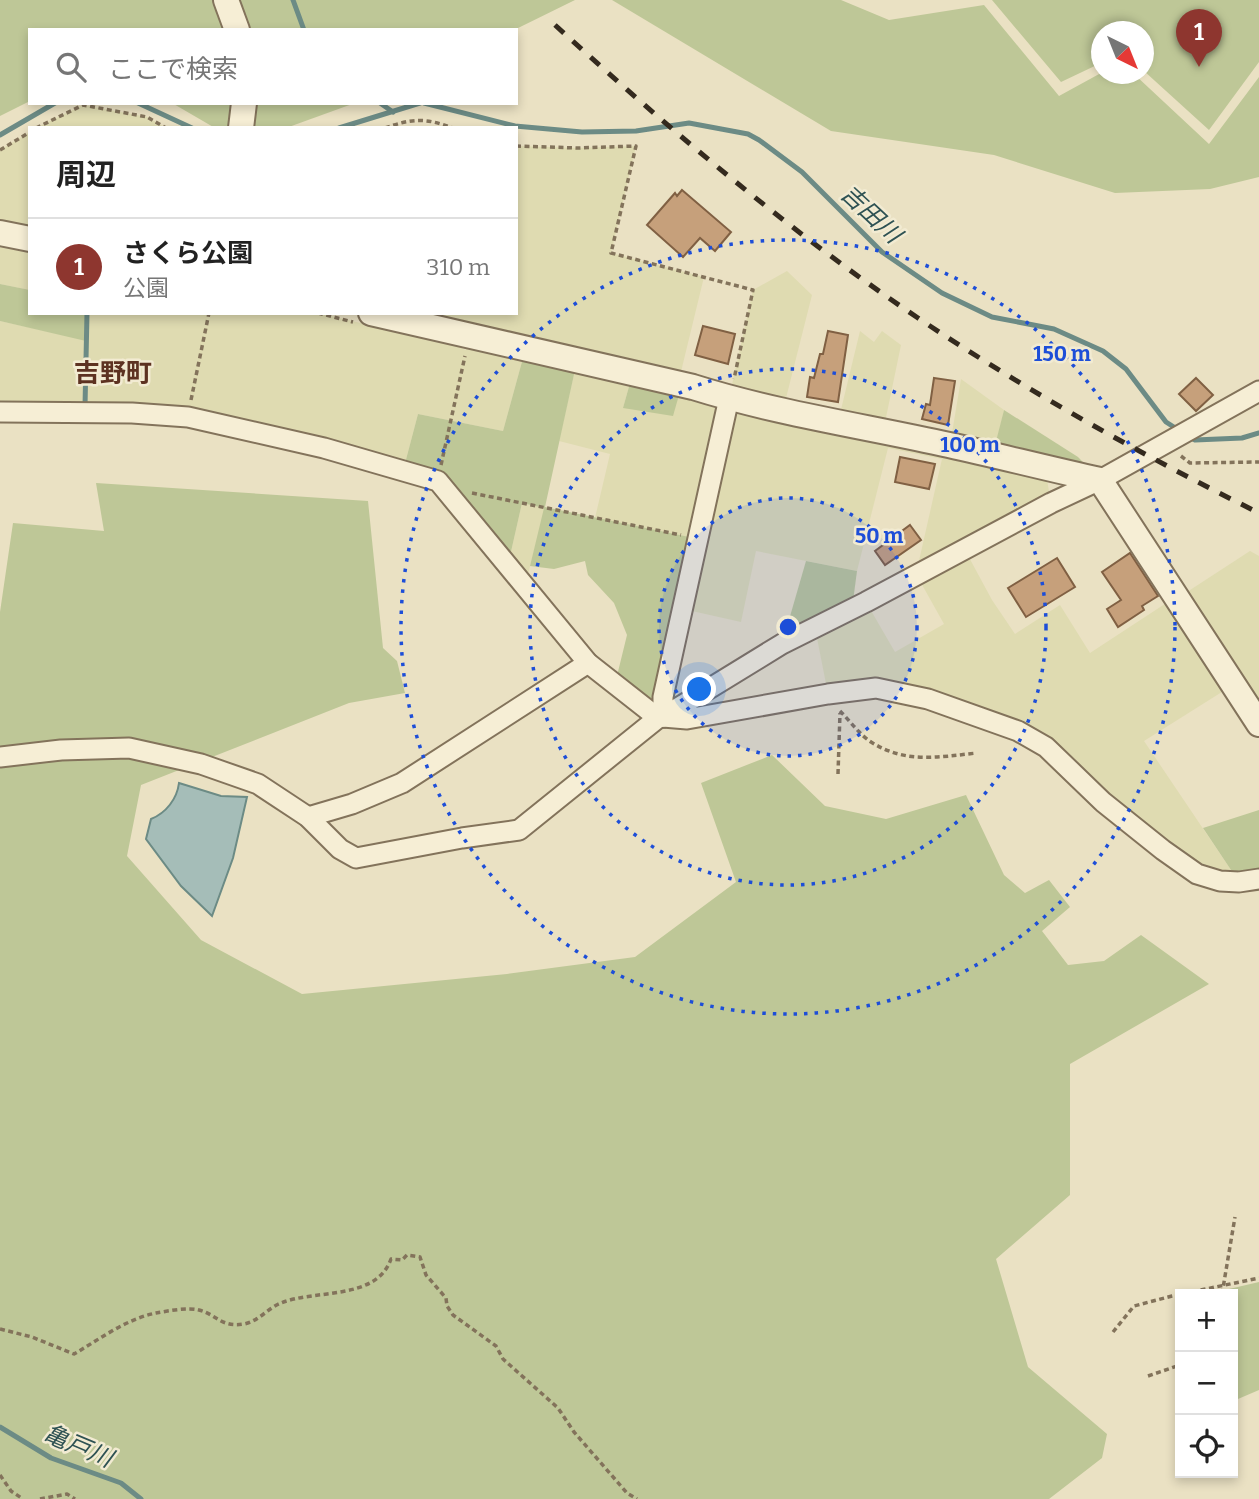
<!DOCTYPE html>
<html lang="ja">
<meta charset="utf-8">
<style>
:root{--surface:#fff;--page:#f2f2f2;--text:#222;--muted:#767676;--line:#e0e0e0;--accent:#8e362f}
body{margin:0;font-family:Bitter,"Noto Sans JP",serif;background:var(--page);color:var(--text)}
.controls{position:absolute;right:21px;bottom:21px;display:grid;overflow:hidden;border-radius:0px;box-shadow:0 4px 10px #0003}
.controls button{width:63px;height:63px;display:grid;place-items:center;padding:0;border:0;border-bottom:2px solid var(--line);background:var(--surface);color:var(--text);font:35px sans-serif}
.compass{position:absolute;left:1091px;top:21px;width:63px;height:63px;border-radius:50%;background:var(--surface);box-shadow:0 4px 10px #0003;rotate:137deg}
.you{position:absolute;left:700px;top:690px;width:24px;height:24px;margin:-18px;border:5px solid #fff;border-radius:50%;background:#1a73e8;box-shadow:0 0 0 10px #1a73e833}
.badge{display:grid;place-items:center;width:46px;height:46px;border-radius:50%;background:var(--accent);color:#fff;font-size:23px;font-weight:700}
.pin{position:absolute;translate:-50% -58px;filter:drop-shadow(0 2px 4px #0008)}
.pin::after{content:'';position:absolute;top:37px;width:24px;height:21px;background:inherit;clip-path:polygon(0 0,100% 0,50% 100%)}
.list{margin:0;padding:0;list-style:none}
h2{display:flex;justify-content:space-between;align-items:center;height:91px;margin:0;padding:0 28px;font-size:30px}
h2 small{font-size:23px;font-weight:400;color:var(--muted)}
.list li{display:grid;grid-template-columns:46px 1fr auto;gap:21px;align-items:center;box-sizing:border-box;height:98px;padding:0 28px;border-top:2px solid var(--line)}
.list b{display:block;font-size:26px;white-space:nowrap}
.list p{margin:0;font-size:23px;white-space:nowrap;color:var(--muted)}
.list em{font-size:23px;font-style:normal;color:var(--muted)}
.icon{flex:none;width:38px;height:38px;fill:none;stroke:currentColor;stroke-width:2;stroke-linecap:round;stroke-linejoin:round}
.map{position:relative;flex:none;width:1259px;height:1499px;overflow:hidden}
.search{position:absolute;background:var(--surface);box-shadow:0 4px 10px #0003;left:28px;top:28px;width:490px;height:77px;display:flex;align-items:center;gap:18px;box-sizing:border-box;padding:0 24px;border-radius:0px;color:var(--muted);font-size:26px}
.panel{position:absolute;background:var(--surface);box-shadow:0 4px 10px #0003;left:28px;top:126px;width:490px;height:189px;border-radius:0px}
.map>svg:first-child{display:block}
</style>
<div class="map">
<svg width="1259" height="1499" viewBox="0 0 1259 1499">
<rect width="100%" height="100%" fill="#eae1c3"/>
<g fill="#dfdbb1">
<polygon points="83,105 147,117 166,128 36,128"/>
<polygon points="30,132 30,239 0,233 0,150"/>
<polygon points="516,146 578,148 636,146 611,253 704,277 678,384 523,358 503,431 418,414 403,471 248,430 0,412 0,321 86,340 87,313 318,313 454,345 466,350 469,337 371,313 516,313"/>
<polygon points="0,245 30,250 30,290 0,284"/>
<polygon points="787,271 812,295 783,410 838,422 860,331 874,342 882,331 901,345 883,432 950,445 961,379 1004,410 993,457 1045,468 1051,503 965,550 992,600 1015,634 1060,605 1090,653 1177,596 1233,685 1144,741 1239,882 1197,874 1046,747 928,699 828,694 815,628 866,602 895,652 944,624 916,574 942,459 888,448 857,571 756,551 741,622 683,609 699,539 595,518 610,454 559,441 575,370 630,383 623,408 679,395 729,398 753,290"/>
<polygon points="522,503 545,508 525,586 508,565"/>
<polygon points="1250,551 1259,556 1259,704 1187,592"/>
</g>
<g fill="#bec797">
<polygon points="0,0 575,0 514,30 30,30 30,101 0,116"/>
<polygon points="612,0 841,0 889,20 984,5 1059,96 1101,73 1134,74 1209,144 1259,77 1259,177 1210,189 1115,193 994,155 831,131"/>
<polygon points="992,0 1259,0 1259,62 1209,130 1144,71 1144,32 1102,32 1101,63 1061,82"/>
<polygon points="172,103 355,103 286,128 215,128"/>
<polygon points="0,284 30,290 30,313 87,313 86,341 0,321"/>
<polygon points="523,358 575,370 545,507 699,539 663,717 615,684 627,635 614,603 588,575 585,561 554,569 530,566 544,508 522,503 508,565 438,481 403,471 418,414 503,431"/>
<polygon points="630,383 679,395 673,416 623,408"/>
<polygon points="1004,410 1078,457 1100,480 992,457"/>
<polygon points="96,483 368,501 383,648 397,661 405,693 349,703 141,785 127,856 201,940 302,994 507,974 635,957 736,882 701,783 772,755 825,806 886,819 966,795 1004,875 1025,893 1049,880 1070,907 1042,931 1068,965 1104,961 1141,935 1209,984 1070,1064 1070,1195 996,1259 1028,1367 1107,1434 1102,1458 1049,1499 0,1499 0,612 13,523 104,531"/>
<polygon points="806,561 857,571 852,609 782,644"/>
<polygon points="1259,810 1259,879 1239,882 1203,828"/>
<polygon points="1259,1282 1259,1390 1238,1399 1233,1388 1233,1294 1227,1294 1229,1289"/>
</g>
<path fill="#a5bdb8" stroke="#6c8b85" stroke-width="2" d="M179,783L221,796L247,797L233,858L212,916L181,886L146,839L151,819C166,813 177,799 179,783Z"/>
<g fill="none" stroke-linecap="round" stroke-linejoin="round">
<g stroke="#6c8b85" stroke-width="5">
<polyline points="293,0 304,30"/>
<polyline points="138,103 192,128"/>
<polyline points="380,103 393,112"/>
<polyline points="424,103 515,126 582,132 636,131 689,123 748,134 759,140 802,172 882,252 942,293 992,317 1054,329 1103,351 1126,369 1166,422 1180,431"/>
<polyline points="339,128 420,103"/>
<polyline points="0,135 55,103"/>
<polyline points="85,406 87,313"/>
<polyline points="1188,436 1195,440 1242,438 1259,433"/>
<polyline points="0,1427 51,1458 121,1483 141,1499"/>
</g>
</g>
<g fill="#c6a07b" stroke="#806043" stroke-width="2">
<polygon points="682,190 731,232 715,251 700,238 683,257 647,225 675,193 677,196"/>
<polygon points="703,326 735,334 728,364 695,355"/>
<polygon points="828,331 848,335 838,402 807,397 810,377 814,378 820,354 823,354"/>
<polygon points="934,378 955,381 948,425 922,419 926,404 930,405"/>
<polygon points="1196,378 1213,395 1196,411 1179,394"/>
<polygon points="900,457 935,464 929,489 895,482"/>
<polygon points="910,525 921,540 885,565 875,551"/>
<polygon points="1130,553 1158,596 1142,606 1144,610 1118,627 1107,609 1121,600 1102,572"/>
<polygon points="1057,558 1075,587 1026,617 1008,588"/>
</g>
<g fill="none" stroke-linecap="round" stroke-linejoin="round">
<g stroke="#83735b" stroke-width="23">
<g id="minor">
<polyline points="0,412 132,413 188,417 324,448 438,481 588,663 658,718"/>
<polyline points="663,717 687,719 828,694 876,688 928,699 1018,731 1046,747 1103,802 1163,850 1197,874 1220,881 1239,882 1259,879"/>
<polyline points="663,717 663,697 729,398"/>
<polyline points="0,757 61,750 129,748 201,764 258,784 308,817 340,849 356,858 462,838 519,830 658,718 663,717 782,644 866,602 1051,503 1100,480 1259,391"/>
<polyline points="308,817 352,804 402,783 588,663"/>
</g>
</g>
<g stroke="#83735b" stroke-width="28">
<g id="tertiary">
<polyline points="226,0 237,30"/>
<polyline points="241,128 244,103"/>
<polyline points="0,233 30,239"/>
<path d="M371,313L693,387C776,413 863,426 949,445C999,456 1049,469 1100,480L1259,724"/>
</g>
</g>
<g stroke="#83735b" stroke-width="3.5" stroke-dasharray="5 3.5" stroke-linecap="butt">
<polyline points="36,128 83,105 147,117 166,128"/>
<path d="M385,128C413,118 426,118 453,128"/>
<polyline points="516,146 578,148 636,146 611,253 753,290 734,379"/>
<polyline points="0,150 30,132"/>
<polyline points="318,313 353,322"/>
<polyline points="191,400 209,313"/>
<polyline points="1181,456 1190,463 1259,462"/>
<polyline points="441,465 465,356"/>
<polyline points="472,493 681,535"/>
<path d="M840,711C850,721 860,735 871,742C906,764 938,757 977,753"/>
<polyline points="838,774 840,713"/>
<polyline points="1222,1294 1235,1217"/>
<path d="M0,1329L32,1337L74,1354C100,1339 126,1319 156,1313C168,1311 187,1307 199,1310C216,1314 221,1328 244,1324C259,1321 268,1308 281,1303C315,1289 376,1301 391,1259L402,1260L407,1255L420,1257L426,1275L446,1298L447,1306L453,1315L496,1346L503,1359L558,1408L574,1432L627,1493L637,1499"/>
<polyline points="1113,1332 1134,1306 1172,1296 1259,1278"/>
<polyline points="1148,1376 1180,1365"/>
<polyline points="0,1475 11,1491 23,1499"/>
<polyline points="40,1499 67,1494 75,1499"/>
</g>
<use href="#minor" stroke="#f6eed5" stroke-width="19"/>
<use href="#tertiary" stroke="#f6eed5" stroke-width="24"/>
<path stroke="#342a1e" stroke-width="5" stroke-dasharray="12 12" stroke-linecap="butt" d="M555,25C670,130 789,231 918,318C1027,391 1142,455 1259,513"/>
</g>
<circle cx="788" cy="627" r="129" fill="#1d4ed8" fill-opacity=".12"/>
<g fill="none" stroke="#1d4ed8" stroke-width="3.5" stroke-dasharray="3.5 7">
<circle cx="788" cy="627" r="129"/>
<circle cx="788" cy="627" r="258"/>
<circle cx="788" cy="627" r="387"/>
</g>
<g text-anchor="middle" dominant-baseline="central" stroke-width="5" stroke-linejoin="round" paint-order="stroke">
<g font-size="24" font-style="italic" fill="#2e5253" stroke="#f2ebd2">
<text transform="translate(871 214) rotate(43)">吉田川</text>
<text transform="translate(78 1446) rotate(23)">亀戸川</text>
</g>
<g font-size="26" font-weight="bold" fill="#5d3221" stroke="#f2ebd2">
<text x="113" y="373">吉野町</text>
</g>
</g>
<circle cx="788" cy="627" r="10" fill="#1d4ed8" stroke="#f2ebd2" stroke-width="3.5"/>
<g font-size="21" text-anchor="middle" font-weight="bold" fill="#1d4ed8" stroke="#f2ebd2" stroke-width="5" stroke-linejoin="round" paint-order="stroke">
<text x="1062" y="361">150 m</text>
<text x="970" y="452">100 m</text>
<text x="879" y="543">50 m</text>
</g>
</svg>
<div class="controls">
<button>+</button>
<button>−</button>
<button><svg class="icon" aria-label="locate" viewBox="0 0 24 24"><circle cx="12" cy="12" r="6"/><path d="M12 2v4M12 18v4M2 12h4M18 12h4"/></svg></button>
</div>
<svg class="compass" viewBox="-18 -18 36 36"><path d="M0-13l5 13h-10z" fill="#e53935"/><path d="M0 13l5-13h-10z" fill="#767676"/></svg>
<div class="you"></div>
<div class="pin badge" style="left:1199px;top:67px">1</div>
<div class="search"><svg class="icon" aria-label="search" viewBox="0 0 24 24"><circle cx="10" cy="10" r="6"/><path d="M15 15l6 6"/></svg>ここで検索</div>
<section class="panel">
<h2>周辺<small></small></h2>
<ul class="list">
<li><span class="badge">1</span><div><b>さくら公園</b><p>公園</p></div><em>310 m</em></li>
</ul>
</section>
</div>
